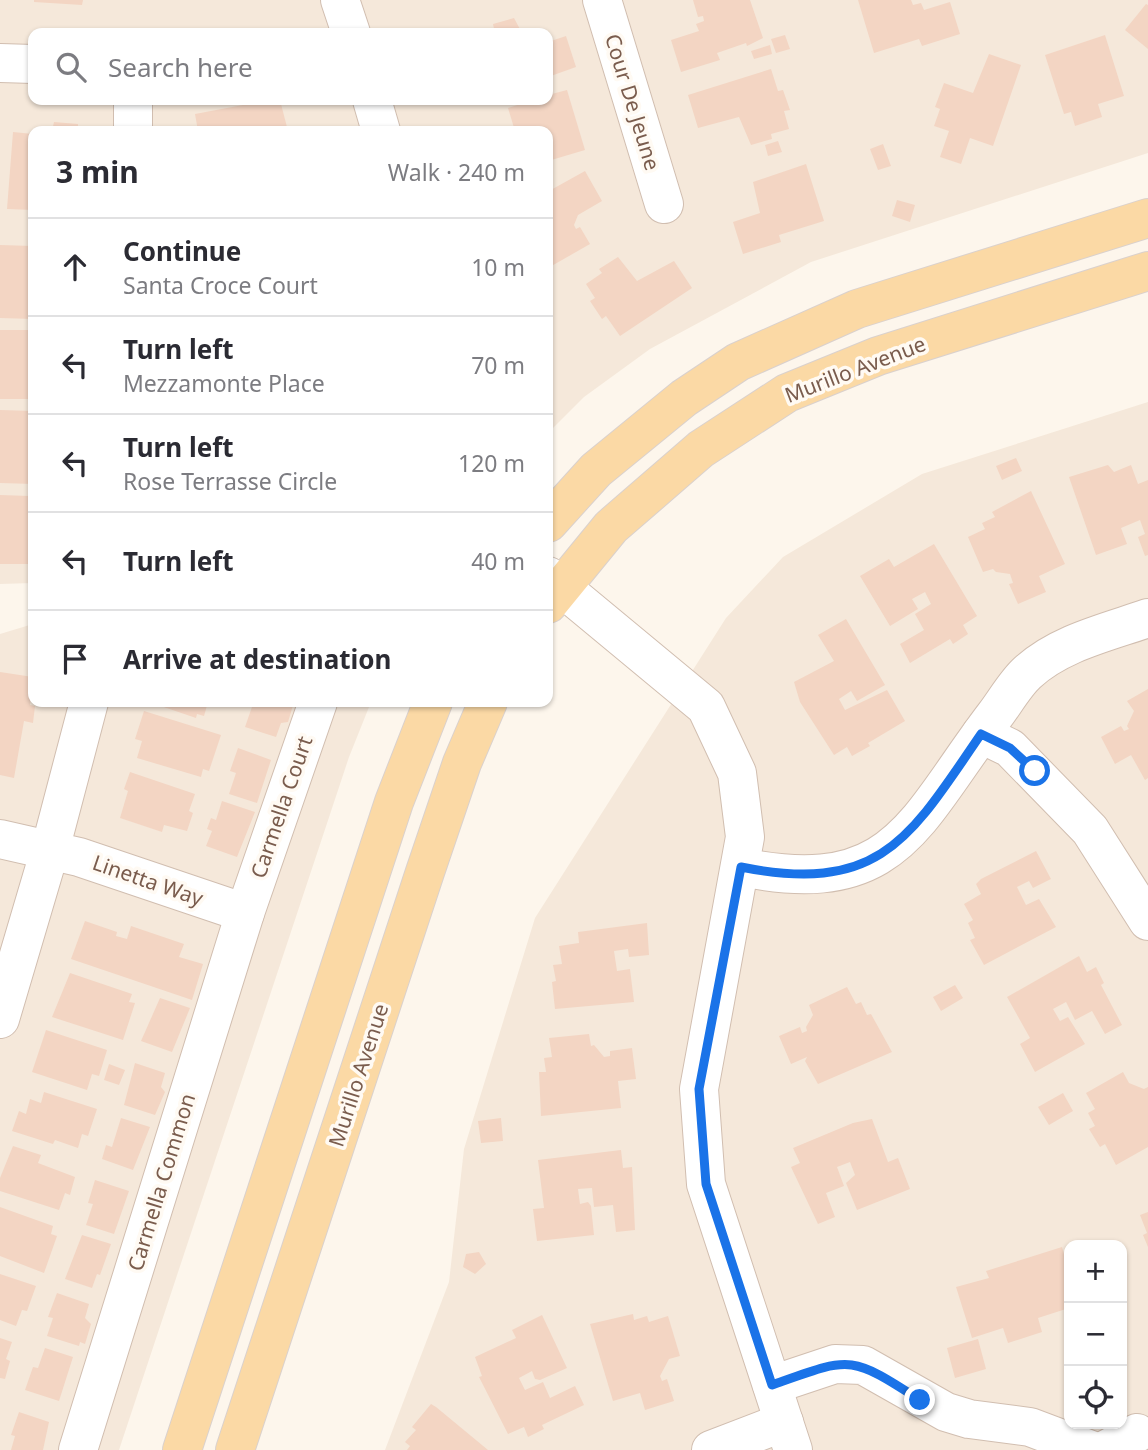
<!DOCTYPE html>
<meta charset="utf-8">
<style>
:root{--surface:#fff;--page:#f7f7f7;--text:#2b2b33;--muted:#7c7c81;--line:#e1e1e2}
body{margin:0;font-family:"Noto Sans",sans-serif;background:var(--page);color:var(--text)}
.controls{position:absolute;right:21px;bottom:21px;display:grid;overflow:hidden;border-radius:14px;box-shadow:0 2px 5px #0004}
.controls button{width:63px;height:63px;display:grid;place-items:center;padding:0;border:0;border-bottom:2px solid var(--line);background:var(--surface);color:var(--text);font:35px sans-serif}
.stop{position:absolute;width:21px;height:21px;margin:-16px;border:5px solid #1a73e8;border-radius:50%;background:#fff}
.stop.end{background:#1a73e8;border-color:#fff;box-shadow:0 2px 7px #0008}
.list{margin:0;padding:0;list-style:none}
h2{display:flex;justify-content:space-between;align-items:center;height:91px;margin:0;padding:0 28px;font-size:30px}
h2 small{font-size:23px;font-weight:400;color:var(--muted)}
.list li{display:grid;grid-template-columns:46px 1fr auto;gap:21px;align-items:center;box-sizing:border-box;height:98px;padding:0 28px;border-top:2px solid var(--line)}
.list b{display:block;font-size:26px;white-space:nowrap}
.list p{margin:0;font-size:23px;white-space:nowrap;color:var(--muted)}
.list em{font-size:23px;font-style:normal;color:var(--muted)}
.icon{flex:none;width:38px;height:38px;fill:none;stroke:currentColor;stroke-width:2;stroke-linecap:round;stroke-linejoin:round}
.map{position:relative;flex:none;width:1148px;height:1450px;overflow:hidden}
.search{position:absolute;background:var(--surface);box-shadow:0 2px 5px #0004;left:28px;top:28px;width:525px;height:77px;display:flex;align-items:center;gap:18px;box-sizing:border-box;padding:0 24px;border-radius:14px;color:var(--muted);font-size:26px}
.panel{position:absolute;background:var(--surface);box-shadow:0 2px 5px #0004;left:28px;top:126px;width:525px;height:581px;border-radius:14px}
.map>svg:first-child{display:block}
</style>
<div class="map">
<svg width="1148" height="1450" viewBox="0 0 1148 1450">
<rect width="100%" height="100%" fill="#fdf6ec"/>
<g fill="#f5e8da" fill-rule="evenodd">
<path d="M0,0H1148V153L811,262L650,349L584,397L548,433V131H33V583L0,584ZM33,33H548V100H33Z"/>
<path d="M1148,402V1450H385L449,1282L464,1149L535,918L726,618L783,557L922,474ZM1069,1245H1122V1424H1069Z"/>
<polygon points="33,624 33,702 371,702 349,757 119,1450 0,1450 0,634"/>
</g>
<g fill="#f3d5c3">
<polygon points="34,0 83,0 82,5 34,2"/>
<polygon points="693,0 750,0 763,38 747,46 746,43 717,53 720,60 681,72 671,40 699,31 696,24 704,21 703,16 698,17"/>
<polygon points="858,0 911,0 913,5 921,3 924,10 950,2 960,34 922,46 919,39 874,53"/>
<polygon points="1146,4 1148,5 1148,49 1125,30"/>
<polygon points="514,18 522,33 482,33 494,29 493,24"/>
<polygon points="785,35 790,49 776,53 771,39"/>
<polygon points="1105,35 1124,96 1098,104 1102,117 1075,126 1071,112 1064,114 1045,55"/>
<polygon points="566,36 576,67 548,77 548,42"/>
<polygon points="770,45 772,54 754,59 751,51"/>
<polygon points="989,54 1021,65 993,146 970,138 961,164 940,157 949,131 934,126 940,109 935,107 944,83 973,93"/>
<polygon points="771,69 778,91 783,90 790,110 784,111 789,129 771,134 772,139 751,145 739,117 698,128 688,95"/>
<polygon points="567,90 585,150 548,161 548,131 515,131 508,108 533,100 548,100 548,95"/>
<polygon points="270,100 280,100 288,131 198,131 195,114"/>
<polygon points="54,122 78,124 78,131 52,131"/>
<polygon points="13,132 33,134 33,210 7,209"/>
<polygon points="778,141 782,152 768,156 765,145"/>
<polygon points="883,144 891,166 878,170 870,149"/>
<polygon points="806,164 824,221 779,235 781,242 743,254 733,222 760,213 753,182"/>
<polygon points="585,171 602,201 578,215 574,225 576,229 580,227 590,244 548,268 548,200 553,197 549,191"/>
<polygon points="897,200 915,205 910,222 892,216"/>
<polygon points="0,245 33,246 33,319 0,318"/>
<polygon points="618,257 637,281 674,261 692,288 620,336 606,316 602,319 590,301 595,298 586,284 602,273 599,269"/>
<rect x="0" y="330" width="33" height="69"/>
<polygon points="0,410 33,411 33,484 0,483"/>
<polygon points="1016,458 1022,471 1002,480 996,466"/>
<polygon points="1108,465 1114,472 1131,465 1138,484 1148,480 1148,555 1145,556 1138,537 1145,534 1140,520 1121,528 1127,544 1096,555 1069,477"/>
<polygon points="1031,491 1065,564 1039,576 1046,592 1018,604 1009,584 1013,583 1010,574 996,572 993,569 983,572 968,537 985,529 982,523 995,517 992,512"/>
<polygon points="0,495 30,496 33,564 0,564"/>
<polygon points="934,544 977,616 963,625 968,634 953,644 950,639 910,663 900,644 924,630 915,614 931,604 925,592 912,599 918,609 890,626 860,576 889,559 894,567"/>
<polygon points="846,619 885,685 857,701 851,691 839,699 845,710 887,690 905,721 868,743 870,746 852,756 847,747 834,755 800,702 794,682 834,661 818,635"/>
<polygon points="0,672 33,677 30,705 35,706 33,723 24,721 14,778 0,775"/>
<polygon points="1148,689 1148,778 1145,780 1131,755 1115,764 1101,737 1121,726 1124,731 1129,729 1127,726 1134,711 1127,701"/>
<polygon points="149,702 208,702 204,716 197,714 196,718"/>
<polygon points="257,702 294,702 288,722 281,723 276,737 245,727 253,704 256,705"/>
<polygon points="144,711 221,735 209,771 203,769 201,777 137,758 142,741 135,739"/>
<polygon points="238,748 271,760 257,803 229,794 236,773 230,771"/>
<polygon points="130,772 195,794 189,811 193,813 187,831 164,825 162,832 120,818 128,791 124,789"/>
<polygon points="222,801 255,812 237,857 206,846 212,831 207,829 211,818 216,820"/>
<polygon points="1036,851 1051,879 1033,888 1029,881 1017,887 1026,905 1039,899 1056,927 984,965 970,940 975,938 968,923 973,920 964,904 981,894 976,884 981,879"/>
<polygon points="85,921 117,932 116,936 127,939 131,926 184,944 179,957 203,964 192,1000 71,959"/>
<polygon points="647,923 649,955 629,957 628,949 614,951 617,971 630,969 634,1002 555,1009 552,982 556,981 553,965 562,964 559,946 579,943 578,932"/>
<polygon points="1079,956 1087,972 1096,967 1104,983 1101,985 1122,1025 1105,1034 1092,1011 1075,1020 1066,1002 1053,1009 1060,1021 1068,1017 1085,1044 1035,1072 1020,1044 1030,1038 1007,997"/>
<polygon points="70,973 132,994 129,1002 135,1003 123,1040 52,1017"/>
<polygon points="955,985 963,998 941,1011 933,997"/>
<polygon points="847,987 856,1004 861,1002 867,1015 871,1014 892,1052 818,1084 805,1061 807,1057 791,1064 779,1036 800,1027 802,1033 807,1031 806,1027 813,1015 809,1005"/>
<polygon points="160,998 190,1008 172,1052 141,1041"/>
<polygon points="46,1030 107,1050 99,1076 92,1074 87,1090 32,1072"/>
<polygon points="589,1034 591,1046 594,1045 604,1057 610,1056 610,1051 632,1048 636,1079 618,1081 621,1108 541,1116 539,1072 546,1072 544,1058 552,1057 549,1038"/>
<polygon points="135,1063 165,1073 161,1087 165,1092 155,1115 124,1105"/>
<polygon points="109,1064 125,1070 119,1085 104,1080"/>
<polygon points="1123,1072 1129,1083 1144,1089 1148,1087 1148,1147 1116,1165 1105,1144 1100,1147 1089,1129 1095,1126 1088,1113 1095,1109 1086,1093"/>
<polygon points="44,1092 97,1109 88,1136 82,1134 78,1148 55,1140 53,1144 12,1131 19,1111 26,1114 30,1099 41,1103"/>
<polygon points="1063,1093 1073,1111 1049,1125 1038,1107"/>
<polygon points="121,1118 150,1127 133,1170 102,1159 106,1145 112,1147"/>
<polygon points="501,1118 503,1141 481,1143 478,1121"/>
<polygon points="872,1119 888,1162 898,1158 910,1189 857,1210 846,1183 855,1175 850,1162 837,1167 844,1186 826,1193 835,1217 818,1224 791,1167 800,1163 793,1148 853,1123"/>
<polygon points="13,1146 41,1155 38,1163 75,1177 70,1195 65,1193 59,1210 0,1191 0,1178"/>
<polygon points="621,1150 623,1168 632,1167 635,1230 616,1232 613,1205 594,1207 592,1188 578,1189 580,1204 588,1202 591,1206 594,1235 537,1241 533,1209 544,1208 538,1160"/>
<polygon points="95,1180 129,1191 114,1234 86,1225 93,1204 88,1203"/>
<polygon points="0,1207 53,1226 51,1234 57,1236 44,1273 0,1256"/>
<polygon points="1148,1212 1148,1247 1143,1235 1147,1233 1140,1215"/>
<polygon points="82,1235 111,1244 100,1275 97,1274 92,1288 65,1279"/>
<polygon points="1062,1247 1069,1271 1069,1308 1038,1318 1042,1332 1008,1343 1003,1328 972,1338 956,1287 989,1278 986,1271"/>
<polygon points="479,1252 486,1264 475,1274 463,1267 466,1254"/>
<polygon points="0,1274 36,1286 27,1311 22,1310 16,1326 0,1320"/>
<polygon points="57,1293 89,1304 85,1318 91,1324 85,1344 80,1342 79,1346 47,1336 53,1318 48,1317"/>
<polygon points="633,1314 634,1320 647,1316 649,1322 668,1316 680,1356 669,1359 660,1376 662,1381 667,1379 674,1401 645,1410 640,1393 613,1401 590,1324"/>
<polygon points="542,1315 567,1368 540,1380 535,1379 532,1371 519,1378 525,1390 543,1382 550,1398 575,1386 584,1405 542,1425 544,1429 528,1437 524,1427 508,1434 479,1377 482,1376 475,1357 516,1338 512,1330"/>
<polygon points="0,1338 12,1342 6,1359 10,1361 5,1379 0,1378"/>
<polygon points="978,1339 986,1369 955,1378 947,1348"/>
<polygon points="45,1348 73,1357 59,1401 25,1390 33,1367 38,1368"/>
<polygon points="431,1404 436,1407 488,1450 407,1450 410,1446 405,1442 416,1430 412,1427"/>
<polygon points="19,1412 49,1422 43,1450 11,1450 15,1436 11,1435"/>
</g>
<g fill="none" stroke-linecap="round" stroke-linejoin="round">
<g stroke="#d1beb0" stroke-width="40">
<g id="minor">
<polyline points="340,0 351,33"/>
<polyline points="602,0 664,204"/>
<polyline points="0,63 33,64"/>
<polyline points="133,100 133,131"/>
<polyline points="372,100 381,131"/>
<polyline points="548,576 706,707 737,773 745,837 699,1089 706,1184 793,1450"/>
<polyline points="981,734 1010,748 1090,830 1148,921"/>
<polyline points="0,839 79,857 245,913"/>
<path d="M741,867C897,899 914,821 995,715C1005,702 1015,684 1027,673C1059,643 1108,632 1148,618"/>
<polyline points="0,1019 50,850 89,702"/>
<polyline points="772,1385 835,1364 863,1365 946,1412 969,1419 1030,1427 1091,1450"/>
<polyline points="78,1450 245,913 318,702"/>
<polyline points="711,1450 784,1422"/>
<polyline points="1105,1450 1137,1433"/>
</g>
</g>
<g stroke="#dad1cd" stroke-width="40">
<g id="major">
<polyline points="548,523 596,470 684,398 738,362 857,309 1148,218"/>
<polyline points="548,604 611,527 701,449 787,393 878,356 1148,271"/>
<polyline points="182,1450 394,802 433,702"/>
<polyline points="235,1450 425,872 462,763 488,702"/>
</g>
</g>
<use href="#minor" stroke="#fff" stroke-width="38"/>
<use href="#major" stroke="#fbd9a5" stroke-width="38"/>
</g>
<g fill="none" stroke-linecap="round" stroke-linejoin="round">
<path stroke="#1a73e8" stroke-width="9" d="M920,1400C849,1354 851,1357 772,1385L706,1184L699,1089L741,867C880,895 910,838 981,734L1010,748L1035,771"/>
</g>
<g text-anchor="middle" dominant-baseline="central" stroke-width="7" stroke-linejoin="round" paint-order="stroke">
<g font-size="21" fill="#7a5c4d" stroke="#fffaf3">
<text transform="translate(633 102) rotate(73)">Cour De Jeune</text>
<text transform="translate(855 369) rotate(-21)">Murillo Avenue</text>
<text transform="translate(281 807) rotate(-71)">Carmella Court</text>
<text transform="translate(148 880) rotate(19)">Linetta Way</text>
<text transform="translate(358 1075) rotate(-72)">Murillo Avenue</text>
<text transform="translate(161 1182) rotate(-73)">Carmella Common</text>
</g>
</g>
</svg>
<div class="controls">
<button>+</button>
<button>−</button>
<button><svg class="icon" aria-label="locate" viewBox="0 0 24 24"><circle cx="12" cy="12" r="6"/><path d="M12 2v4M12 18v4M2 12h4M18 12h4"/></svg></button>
</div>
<div class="stop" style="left:1035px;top:771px"></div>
<div class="stop end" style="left:920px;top:1400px"></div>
<div class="search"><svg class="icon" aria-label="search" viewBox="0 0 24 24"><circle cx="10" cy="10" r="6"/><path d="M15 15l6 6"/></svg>Search here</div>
<section class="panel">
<h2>3 min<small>Walk · 240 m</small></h2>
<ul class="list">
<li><svg class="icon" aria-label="ahead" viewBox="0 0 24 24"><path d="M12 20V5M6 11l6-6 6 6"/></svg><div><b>Continue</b><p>Santa Croce Court</p></div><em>10 m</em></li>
<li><svg class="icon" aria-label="left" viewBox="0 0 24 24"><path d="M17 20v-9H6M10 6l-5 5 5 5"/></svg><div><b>Turn left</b><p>Mezzamonte Place</p></div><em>70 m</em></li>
<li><svg class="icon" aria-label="left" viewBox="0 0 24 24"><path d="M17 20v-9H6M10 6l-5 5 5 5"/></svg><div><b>Turn left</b><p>Rose Terrasse Circle</p></div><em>120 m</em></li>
<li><svg class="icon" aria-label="left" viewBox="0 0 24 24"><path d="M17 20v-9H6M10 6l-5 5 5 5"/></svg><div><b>Turn left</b></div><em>40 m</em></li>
<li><svg class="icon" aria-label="arrive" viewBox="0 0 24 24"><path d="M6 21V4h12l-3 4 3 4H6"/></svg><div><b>Arrive at destination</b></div></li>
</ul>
</section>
</div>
